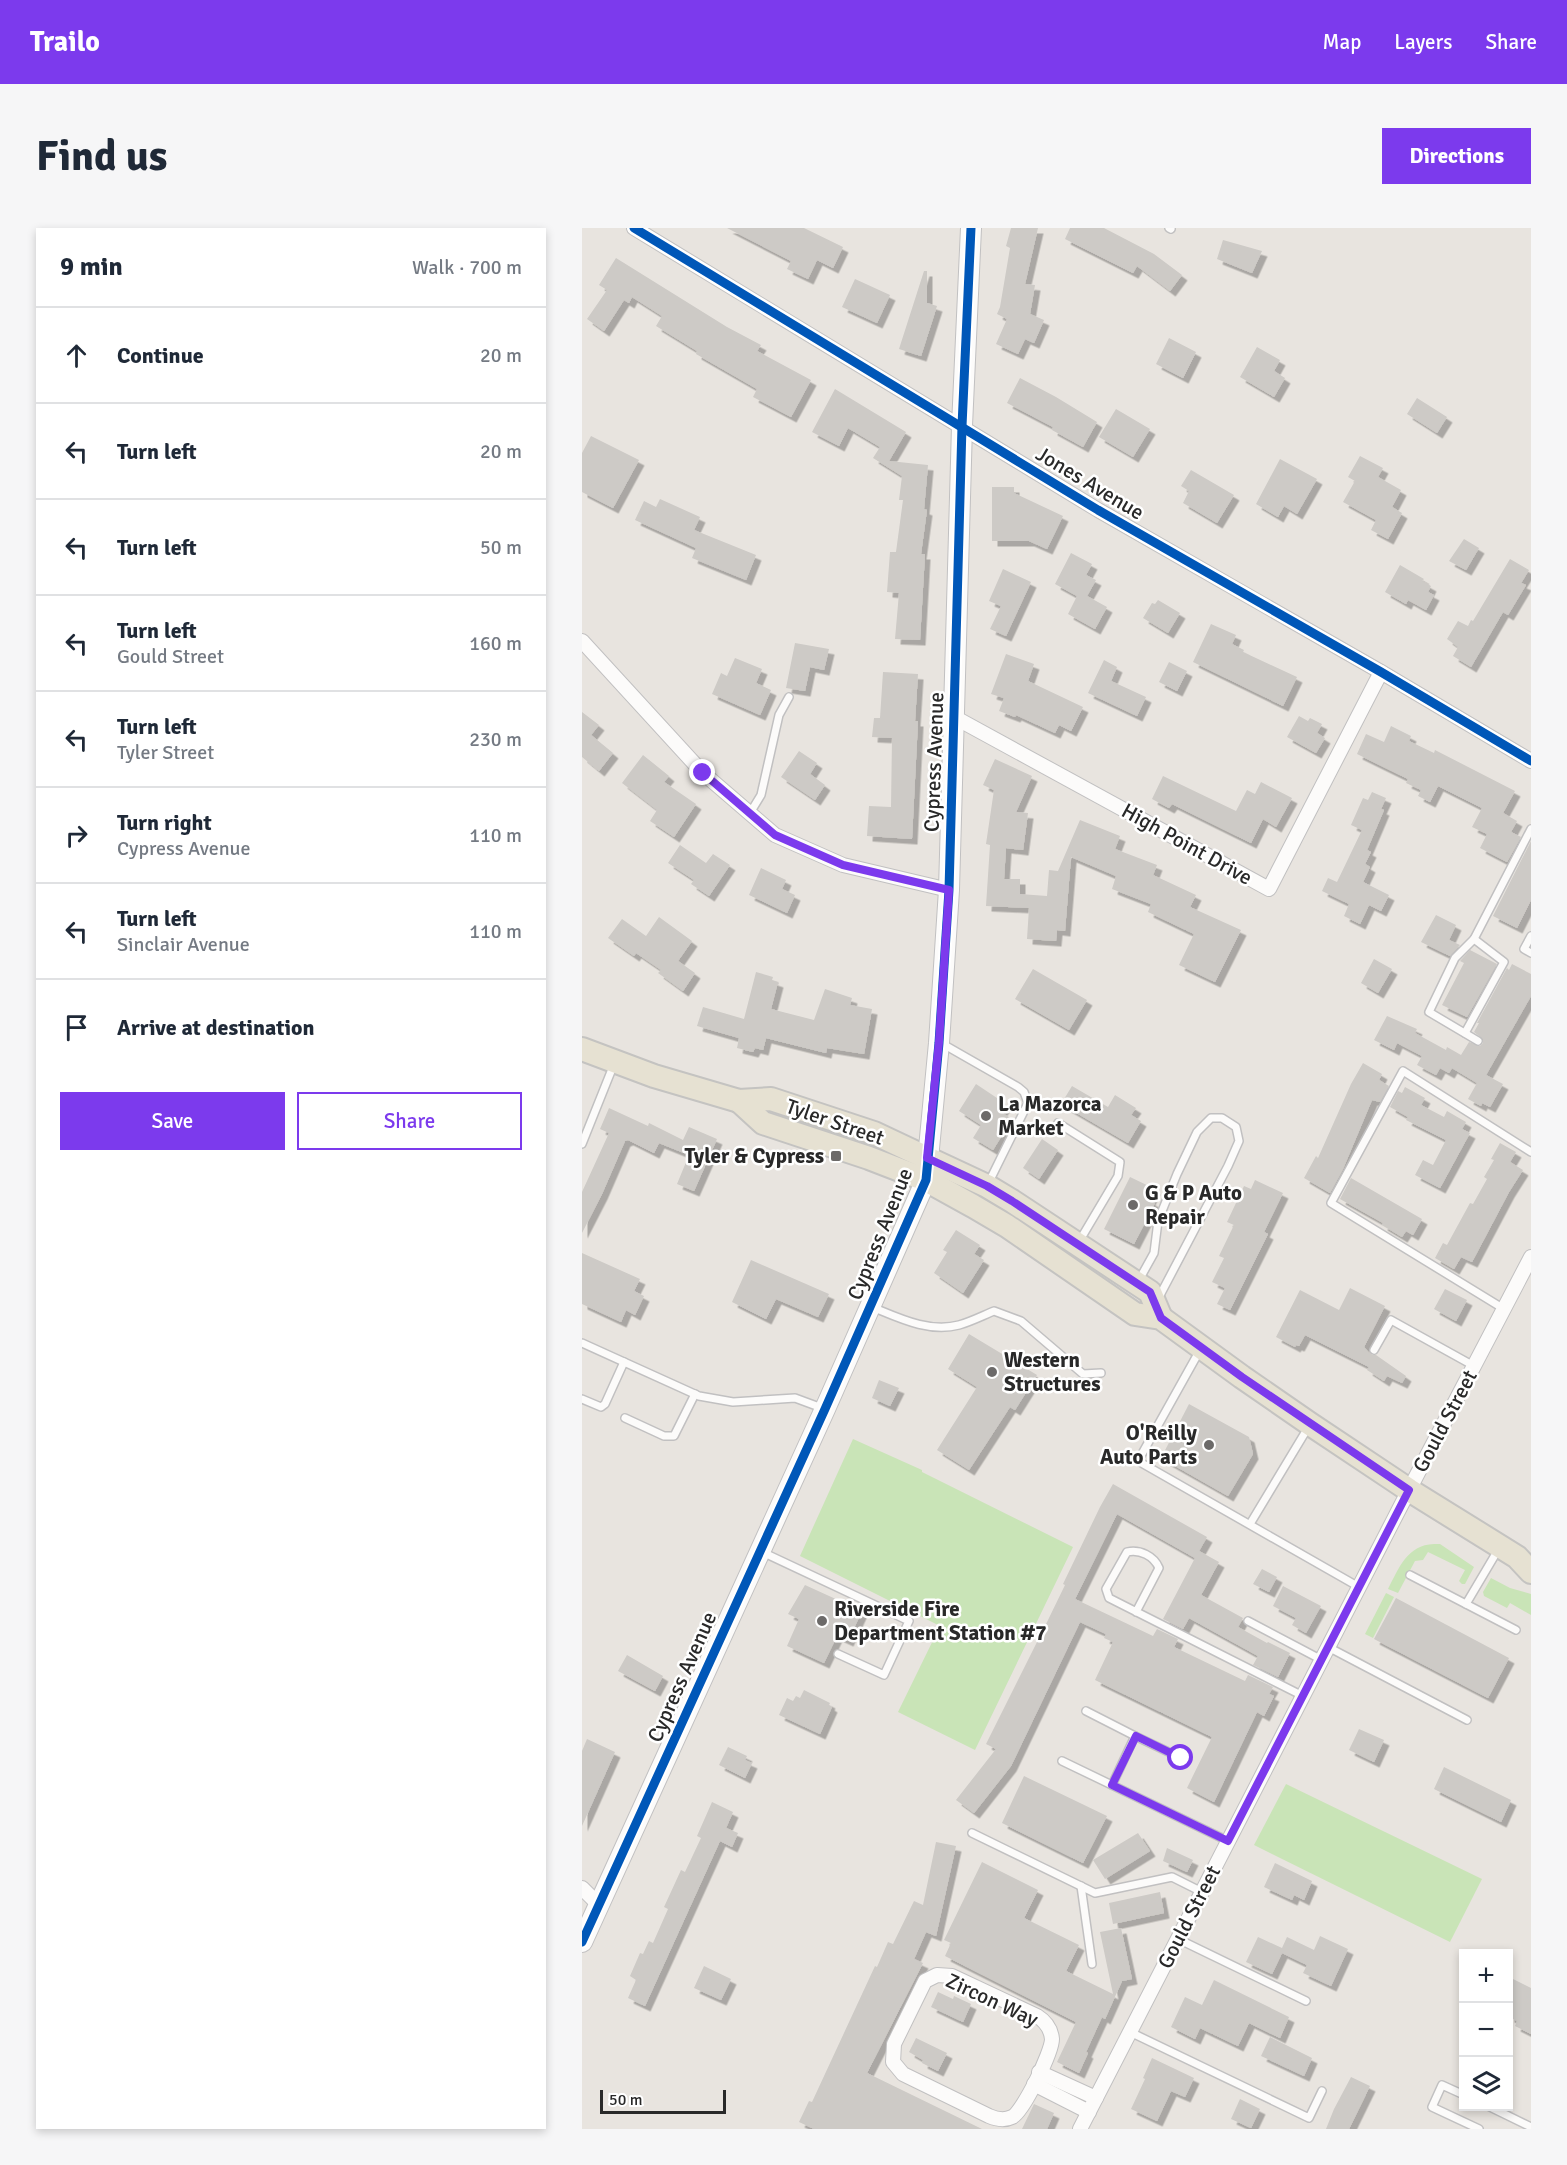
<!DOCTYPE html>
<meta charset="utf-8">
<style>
:root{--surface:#fff;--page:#f6f6f7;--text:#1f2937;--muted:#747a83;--line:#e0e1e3;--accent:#7c3aed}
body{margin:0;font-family:Signika,sans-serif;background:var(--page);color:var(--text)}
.controls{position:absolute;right:18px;bottom:18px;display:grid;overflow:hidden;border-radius:0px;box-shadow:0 3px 9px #0003}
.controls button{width:54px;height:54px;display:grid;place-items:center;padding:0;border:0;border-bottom:2px solid var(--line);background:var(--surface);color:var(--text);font:30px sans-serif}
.scale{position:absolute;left:18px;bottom:15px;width:126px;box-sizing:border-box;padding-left:6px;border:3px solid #292929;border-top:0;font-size:16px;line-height:21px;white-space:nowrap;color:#292929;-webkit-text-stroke:4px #fff;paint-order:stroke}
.stop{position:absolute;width:18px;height:18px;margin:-14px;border:4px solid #7c3aed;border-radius:50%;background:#fff}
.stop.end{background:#7c3aed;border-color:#fff;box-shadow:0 2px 6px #0008}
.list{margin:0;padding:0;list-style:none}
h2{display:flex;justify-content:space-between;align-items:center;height:78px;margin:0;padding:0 24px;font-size:26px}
h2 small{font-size:20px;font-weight:400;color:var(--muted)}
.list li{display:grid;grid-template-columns:39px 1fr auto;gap:18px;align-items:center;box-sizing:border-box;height:96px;padding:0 24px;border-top:2px solid var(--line)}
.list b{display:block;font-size:22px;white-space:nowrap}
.list p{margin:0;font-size:20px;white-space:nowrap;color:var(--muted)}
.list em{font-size:20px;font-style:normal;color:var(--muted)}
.actions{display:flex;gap:12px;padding:18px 24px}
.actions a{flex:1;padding:14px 0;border:2px solid var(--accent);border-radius:0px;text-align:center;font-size:21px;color:var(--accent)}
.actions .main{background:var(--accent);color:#fff}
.icon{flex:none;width:33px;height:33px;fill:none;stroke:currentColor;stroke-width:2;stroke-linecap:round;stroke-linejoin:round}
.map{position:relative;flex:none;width:949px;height:1901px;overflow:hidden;border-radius:0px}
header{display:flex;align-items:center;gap:36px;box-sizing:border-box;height:84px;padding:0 30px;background:var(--accent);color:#fff}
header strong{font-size:28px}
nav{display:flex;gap:33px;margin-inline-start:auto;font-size:21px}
.intro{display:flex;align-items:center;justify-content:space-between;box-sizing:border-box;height:144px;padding:0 36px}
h1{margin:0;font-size:42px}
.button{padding:15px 27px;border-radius:0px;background:var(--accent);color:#fff;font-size:21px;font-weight:700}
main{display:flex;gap:36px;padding:0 36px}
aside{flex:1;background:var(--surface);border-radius:0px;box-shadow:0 3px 9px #0003}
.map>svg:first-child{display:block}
</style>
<header>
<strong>Trailo</strong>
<nav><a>Map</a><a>Layers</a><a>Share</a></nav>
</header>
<div class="intro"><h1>Find us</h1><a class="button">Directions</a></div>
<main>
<aside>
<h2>9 min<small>Walk · 700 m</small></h2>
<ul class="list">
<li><svg class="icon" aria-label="ahead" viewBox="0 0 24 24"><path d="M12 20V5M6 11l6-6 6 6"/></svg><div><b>Continue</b></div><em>20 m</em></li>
<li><svg class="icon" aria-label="left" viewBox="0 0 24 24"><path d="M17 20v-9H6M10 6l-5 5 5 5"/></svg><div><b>Turn left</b></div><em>20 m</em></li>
<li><svg class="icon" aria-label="left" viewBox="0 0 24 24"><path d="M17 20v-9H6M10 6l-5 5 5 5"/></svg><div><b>Turn left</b></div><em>50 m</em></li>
<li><svg class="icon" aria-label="left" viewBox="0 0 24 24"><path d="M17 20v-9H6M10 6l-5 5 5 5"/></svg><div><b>Turn left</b><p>Gould Street</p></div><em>160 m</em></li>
<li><svg class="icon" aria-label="left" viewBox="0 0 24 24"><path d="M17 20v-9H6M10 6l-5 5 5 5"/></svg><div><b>Turn left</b><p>Tyler Street</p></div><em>230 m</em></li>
<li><svg class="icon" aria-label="right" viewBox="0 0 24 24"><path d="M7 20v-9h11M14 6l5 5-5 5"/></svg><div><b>Turn right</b><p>Cypress Avenue</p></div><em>110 m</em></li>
<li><svg class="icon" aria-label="left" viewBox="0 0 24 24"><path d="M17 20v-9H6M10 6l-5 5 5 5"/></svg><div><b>Turn left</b><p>Sinclair Avenue</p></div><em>110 m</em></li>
<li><svg class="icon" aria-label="arrive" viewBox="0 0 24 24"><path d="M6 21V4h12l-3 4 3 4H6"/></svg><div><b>Arrive at destination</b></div></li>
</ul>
<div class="actions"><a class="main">Save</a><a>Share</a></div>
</aside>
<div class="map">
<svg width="949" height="1901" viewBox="0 0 949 1901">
<defs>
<filter id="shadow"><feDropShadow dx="5.5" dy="5.5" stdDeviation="0" flood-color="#0004"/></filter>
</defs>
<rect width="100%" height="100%" fill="#e8e4df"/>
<g fill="#c9e4b7">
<polygon points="271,1211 340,1242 340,1244 491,1319 393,1522 316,1484 358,1398 218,1328"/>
<path d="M852,1316H858L892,1339L883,1356H880L877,1353L883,1342L846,1324L841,1332L833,1333L816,1365L806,1361C817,1340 825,1317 852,1316Z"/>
<polygon points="909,1350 928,1360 949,1366 949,1387 928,1375 925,1380 902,1368 901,1364"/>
<polygon points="804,1365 812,1369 791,1410 783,1406"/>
<polygon points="704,1556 900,1651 868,1714 672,1617"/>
</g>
<g fill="#cdcac6" filter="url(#shadow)">
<polygon points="145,0 222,0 261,19 251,40 235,32 226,51 205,41 209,33"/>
<polygon points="429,0 456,0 443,56 453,57 448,86 462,92 452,115 443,111 436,126 414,116 425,91 415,86 418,79 428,20 424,18"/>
<polygon points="488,0 522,0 572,26 600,47 588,63 555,38 551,45 483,11"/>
<polygon points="641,12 680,23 670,45 635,31"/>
<polygon points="34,30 145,99 179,117 175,123 229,152 209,189 171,169 175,161 114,126 115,123 74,98 80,88 50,69 47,75 42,72 22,103 5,91 25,62 17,57"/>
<polygon points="342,43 345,43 345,75 355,78 339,128 317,121"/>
<polygon points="273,51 308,67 295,95 260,79"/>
<polygon points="587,110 614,124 601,150 574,136"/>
<polygon points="675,119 698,132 692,143 703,150 692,169 658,149"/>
<polygon points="438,150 474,169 515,194 501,219 470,202 471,199 425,175"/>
<polygon points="253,161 324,204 307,233 346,237 342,281 345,282 339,326 343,326 338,412 313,411 317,365 305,364 308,324 314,324 321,272 317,272 320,248 291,230 298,219 266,200 257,218 230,204"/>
<polygon points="835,170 865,189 855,205 825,186"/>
<polygon points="534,181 568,201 551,229 517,209"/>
<polygon points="9,208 57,232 31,280 0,264 0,225"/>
<polygon points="778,228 801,240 796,249 819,262 810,279 820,285 806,311 789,302 794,292 761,274 773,253 766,249"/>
<polygon points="698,231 735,251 715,286 702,278 696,289 674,276"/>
<polygon points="609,242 652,267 635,295 601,275 607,263 599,258"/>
<polygon points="410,259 432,259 432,265 481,288 465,321 447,313 410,313"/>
<polygon points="78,271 118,289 112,302 174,327 164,352 110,330 114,320 53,292 62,273 74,279"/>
<polygon points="882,311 897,320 884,342 867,333"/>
<polygon points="489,325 510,336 504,347 514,352 505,368 525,379 513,401 486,386 495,368 473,356"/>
<polygon points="928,331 947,342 939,355 944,357 926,387 921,384 889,439 871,428 876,419 865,411 876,393 886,398 889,392 891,393"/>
<polygon points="818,337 842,351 840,353 849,358 846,364 852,367 844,382 826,372 824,376 803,364"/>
<polygon points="421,341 449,354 424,408 408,401 419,378 407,373"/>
<polygon points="576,372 598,385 586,405 561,390 570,375 573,376"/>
<polygon points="629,396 654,407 650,416 662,422 661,424 715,449 701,478 611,434"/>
<polygon points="213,415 247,421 242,442 228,439 223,463 204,460"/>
<polygon points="424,426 452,436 446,453 501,479 489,503 477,497 473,505 434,487 433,489 417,483 422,470 409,466"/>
<polygon points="153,430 180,441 174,455 189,462 178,487 130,466 139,445 145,448"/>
<polygon points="522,432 535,439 529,453 564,469 555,488 506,465"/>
<polygon points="587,434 605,443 595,463 577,454"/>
<polygon points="301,444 336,446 333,493 336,493 330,611 285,608 287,578 309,579 310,510 290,509 292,490 298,490"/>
<polygon points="0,484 17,497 9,507 31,525 17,543 0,529"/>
<polygon points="717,488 726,493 728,490 740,496 735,505 743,510 734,525 705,509"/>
<polygon points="809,498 829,508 827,513 852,525 853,522 933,563 921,585 935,593 929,604 939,609 925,634 898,620 905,606 890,599 900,580 856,558 848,574 836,568 839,562 824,555 826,551 775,526 784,506 802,514"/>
<polygon points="217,523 235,535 228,546 243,557 233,572 199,549"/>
<polygon points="61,527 87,548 82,554 114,576 92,609 68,593 75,582 40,555"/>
<polygon points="413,531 450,548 434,584 446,585 441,622 424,620 422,651 438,651 438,666 465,668 467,642 476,643 498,592 538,608 533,621 575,637 571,647 614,667 608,679 659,702 633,754 597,737 612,706 566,684 569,676 530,661 534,648 489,629 483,703 475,702 474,713 445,711 447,680 404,678 408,617 404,616 412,562 401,557"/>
<polygon points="581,548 654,583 665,562 673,566 679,554 710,570 694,599 681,591 669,615 590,576 587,580 570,571"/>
<polygon points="790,564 804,570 799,581 802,582 785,622 789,624 783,636 788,639 781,654 807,667 799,683 787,677 778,696 762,688 767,676 740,663 746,650 755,654 780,602 769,597 781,570 786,572"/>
<polygon points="949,613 949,672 935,700 911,688"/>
<polygon points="98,617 124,635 131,626 148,637 127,668 109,656 112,652 86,635"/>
<polygon points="179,640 204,652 200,661 213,667 205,685 167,667"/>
<polygon points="854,687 874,697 867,712 878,717 868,728 839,714"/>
<polygon points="77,689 110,713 96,733 113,745 101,763 76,745 79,742 54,725 52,728 26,710 40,691 64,708"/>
<polygon points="888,722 915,736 885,789 860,777 882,735 878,733"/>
<polygon points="792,731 810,741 796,765 779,755"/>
<polygon points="930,736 949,746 949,768 904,847 921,856 908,879 900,875 899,878 886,871 895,855 870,840 867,845 858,840 854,847 835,837 840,828 815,815 812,822 792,812 805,788 835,801 833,805 864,822 865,819 879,827 887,814 898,818 901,815 901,811 892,804 897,795 895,795 925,740 927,742"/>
<polygon points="451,741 505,772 487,802 433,771"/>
<polygon points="174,744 191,749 190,752 196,754 189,781 232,792 243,761 270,770 268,777 290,781 282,826 245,820 244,825 184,810 181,822 173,820 171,824 155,820 157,810 115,798 121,779 162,791"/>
<polygon points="781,835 800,846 797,852 807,858 798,874 790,872 761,941 748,965 722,950 734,928 736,930 769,856"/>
<polygon points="394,856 424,876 419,884 430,891 411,922 391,910 399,897 377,883"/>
<polygon points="490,858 526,879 533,867 554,880 549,887 559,893 546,915 479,876"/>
<polygon points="823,859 843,870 839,877 862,889 865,883 884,894 880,901 888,905 858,960 833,947 841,932 851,937 864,912 824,892 826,889 808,879 816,863 820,865"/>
<polygon points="27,880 66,898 67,895 101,912 107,899 135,911 112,963 95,956 107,927 77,915 72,925 46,912 43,913 20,966 0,1005 0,964 27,905 18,901"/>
<polygon points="460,911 476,922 457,951 441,940"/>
<polygon points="918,915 934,924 928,934 941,942 927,964 890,1034 879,1029 872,1041 853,1030 861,1015 865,1017 888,975 891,976 905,951 902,949 912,932 909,931"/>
<polygon points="548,949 573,961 568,972 573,975 552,1016 522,1001"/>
<polygon points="769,950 840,991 831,1007 824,1003 820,1009 800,997 801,995 758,971"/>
<polygon points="673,952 701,965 682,1004 686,1006 648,1082 635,1076 643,1060 630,1054 642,1030 637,1028 652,997 645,994 662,958 669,961"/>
<polygon points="374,1002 398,1017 392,1026 402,1032 381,1065 352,1045 365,1024 361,1022"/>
<polygon points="0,1025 58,1051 52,1063 62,1068 53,1087 44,1082 39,1094 0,1076"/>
<polygon points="169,1032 247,1066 236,1089 194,1071 184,1091 150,1074"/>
<polygon points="768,1060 803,1078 782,1119 789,1127 794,1127 824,1148 820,1155 805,1148 802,1153 785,1142 787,1139 723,1107 717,1118 714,1117 713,1119 694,1109 718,1062 757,1082"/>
<polygon points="863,1061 885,1072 874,1093 852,1081"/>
<polygon points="387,1106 455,1147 433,1182 428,1179 387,1242 355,1222 395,1159 366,1141"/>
<polygon points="297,1152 317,1160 308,1178 290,1170"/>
<polygon points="607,1176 667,1209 671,1226 646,1268 579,1230"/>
<polygon points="531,1256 625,1309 617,1323 637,1334 619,1367 661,1390 656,1399 685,1415 686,1414 708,1425 696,1449 671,1437 676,1428 607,1390 601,1401 581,1391 613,1330 535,1286 493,1371 571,1408 575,1401 596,1411 592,1419 663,1453 666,1447 691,1459 687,1466 692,1468 682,1488 675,1484 632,1574 605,1560 630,1509 513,1452 531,1414 522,1410 524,1406 498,1394 429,1538 392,1585 374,1572 414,1521 404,1516 466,1392 483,1357 481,1356 518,1279"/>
<polygon points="680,1341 695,1349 687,1364 671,1356"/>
<polygon points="223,1357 280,1383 266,1413 255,1408 242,1435 205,1418 217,1391 206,1386"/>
<polygon points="701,1358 739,1378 724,1405 710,1397 714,1390 691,1378"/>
<polygon points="814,1370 927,1430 906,1470 792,1411"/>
<polygon points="45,1427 81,1448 73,1463 36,1443"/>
<polygon points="222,1462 248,1475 247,1477 250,1479 238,1506 197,1487 205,1470 211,1473 214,1468 218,1470"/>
<polygon points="777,1501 802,1512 792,1534 767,1522"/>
<polygon points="5,1511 33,1524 0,1598 0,1523"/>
<polygon points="146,1519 165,1528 163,1532 170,1535 163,1550 137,1537"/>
<polygon points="862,1539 929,1572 919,1594 852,1561"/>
<polygon points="442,1548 525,1588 501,1635 420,1595"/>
<polygon points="130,1574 151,1584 144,1600 156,1605 150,1619 138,1613 63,1778 46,1770 54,1752 48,1748 58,1725 61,1726 67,1713 71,1715 86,1681 82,1679 88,1666 99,1642 103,1644 119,1610 115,1608"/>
<polygon points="556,1605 568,1623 523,1651 511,1632"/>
<polygon points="354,1614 374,1618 354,1708 344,1704 332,1731 341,1735 285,1845 400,1901 232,1901 217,1894 227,1873 230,1874 293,1738 295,1739 306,1714 311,1716 332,1673 341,1677"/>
<polygon points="585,1620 611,1632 605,1644 581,1633"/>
<polygon points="400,1634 456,1662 442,1690 497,1717 484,1743 531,1766 518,1704 539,1700 550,1751 540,1753 523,1791 520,1789 504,1824 506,1825 497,1845 475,1834 494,1794 363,1728 369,1715 362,1712"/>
<polygon points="693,1635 730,1653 722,1672 712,1667 710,1672 682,1659"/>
<polygon points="578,1664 582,1685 531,1696 527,1675"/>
<polygon points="738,1708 766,1721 749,1758 721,1745 725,1737 700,1725 690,1746 664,1734 676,1709 700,1720 705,1709 732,1722"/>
<polygon points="122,1738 149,1751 139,1772 112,1760"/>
<polygon points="927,1749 949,1760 949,1806 933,1798 935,1793 927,1789"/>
<polygon points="632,1752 707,1789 698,1810 667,1795 656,1818 618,1800 613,1811 589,1799 603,1769 620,1777"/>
<polygon points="356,1764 371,1771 372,1768 389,1776 381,1794 349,1779"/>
<polygon points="688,1809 730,1830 722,1848 679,1828"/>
<polygon points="334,1810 365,1825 356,1843 340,1835 341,1832 327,1824"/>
<polygon points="570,1830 612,1850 603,1869 589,1863 575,1893 549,1881 563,1851 561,1850"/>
<polygon points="769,1849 788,1858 767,1901 744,1901 752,1881"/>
<polygon points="658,1871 678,1881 669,1900 649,1891"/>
<polygon points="452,1876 472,1885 465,1901 440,1901"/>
</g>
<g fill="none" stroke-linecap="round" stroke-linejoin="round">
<g stroke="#c1c0c1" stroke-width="10">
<g id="lane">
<polyline points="587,0 589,1"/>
<polyline points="168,585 179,567 197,487 207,469"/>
<polyline points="949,708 942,721 949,725"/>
<polyline points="883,805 922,734 892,711"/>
<polyline points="896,813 847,784 873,730 892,711 949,601"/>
<polyline points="359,815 436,859 442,864 446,875 406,956"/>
<polyline points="476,895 538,934 536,948 498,1012"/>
<polyline points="0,916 32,836"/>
<polyline points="557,1052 572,1025 576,993 595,946 615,904 629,890 640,890 654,899 657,913 646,938 576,1071"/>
<path d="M290,1079C317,1090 347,1105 377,1097C388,1094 400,1088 412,1083L439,1093L501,1146L519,1145"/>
<polyline points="922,1081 749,975 821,843 949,924"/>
<polyline points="0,1115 117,1168 151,1174 213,1170 240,1180"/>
<polyline points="618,1122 556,1233 777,1359"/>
<polyline points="792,1122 809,1092 892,1138"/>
<polyline points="0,1171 19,1179 23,1176 42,1134"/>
<polyline points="43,1190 82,1208 92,1208 113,1166"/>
<polyline points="668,1296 727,1198"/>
<polyline points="180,1324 327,1393 302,1447 256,1426"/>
<polyline points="828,1347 934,1402"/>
<polyline points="884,1376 916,1322"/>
<path d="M554,1384L577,1340C572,1328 558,1321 545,1324L524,1361L527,1370C592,1403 656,1435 721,1468"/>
<polyline points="666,1393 740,1432"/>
<polyline points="746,1419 885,1492"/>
<polyline points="504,1483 553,1508"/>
<polyline points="480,1533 646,1613"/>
<polyline points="530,1557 553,1508 599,1530"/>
<polyline points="390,1605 513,1665 590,1649 620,1664"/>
<polyline points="499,1658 510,1736"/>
<polyline points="596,1711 724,1773"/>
<polyline points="548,1804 727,1890 740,1863"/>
<polyline points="882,1867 860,1857 850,1879 897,1901"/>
<polyline points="906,1878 949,1899"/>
</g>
</g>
<g stroke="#c1c0c1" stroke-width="16">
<g id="street">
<polyline points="52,0 516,282 799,444 949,533"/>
<polyline points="0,413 121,545 193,607 261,637 367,662"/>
<polyline points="372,489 687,661 799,444"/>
<polyline points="0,1660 17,1677"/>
<path d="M355,1747L370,1748L455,1788C463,1793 469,1801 470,1811C470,1824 441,1884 430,1889C422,1893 414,1891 407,1888L321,1846L311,1834L312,1816L343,1753Z"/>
<polyline points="457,1844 514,1870"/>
<polyline points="452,1856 507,1884"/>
<polyline points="498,1901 827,1262 949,1029"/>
</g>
</g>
<g stroke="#c1c0c1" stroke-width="22">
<polyline id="secondary" points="0,1714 243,1181 344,952 357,815 367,662 380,198 389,0"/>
</g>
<g stroke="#c4c3c1" stroke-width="26">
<g id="primary">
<polyline points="0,821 72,848 157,873 189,871 292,905 345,930 405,958 430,973 568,1064 579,1090"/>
<polyline points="157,873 181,895 287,930 344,952 391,978 425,998 553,1086 579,1090 660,1149 728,1196 827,1262 935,1329 949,1344"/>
</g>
</g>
<use href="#lane" stroke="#fcfbfa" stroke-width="7"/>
<use href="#street" stroke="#fcfbfa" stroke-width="14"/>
<use href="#secondary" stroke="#fcfbfa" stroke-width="20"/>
<use href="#primary" stroke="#e6e1d2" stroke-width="22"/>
<g stroke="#fff" stroke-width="13">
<g id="cycleway">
<polyline points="52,0 516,282 799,444 949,533"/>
<polyline points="0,1714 243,1181 344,952 357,815 367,662 380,198 389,0"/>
</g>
</g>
<use href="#cycleway" stroke="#0057b8" stroke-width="9"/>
</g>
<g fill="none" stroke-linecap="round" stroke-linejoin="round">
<polyline stroke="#7c3aed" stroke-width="8" points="121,545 193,607 261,637 367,662 357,814 345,930 405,958 430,973 568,1064 579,1090 660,1149 827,1262 646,1613 530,1557 554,1508 599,1530"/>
</g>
<g fill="#6c6a69" stroke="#fff" stroke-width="2">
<circle cx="404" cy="888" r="6"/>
<rect x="248" y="922" width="12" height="12" rx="3"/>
<circle cx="551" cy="977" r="6"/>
<circle cx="410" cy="1144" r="6"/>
<circle cx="627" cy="1217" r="6"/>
<circle cx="240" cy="1393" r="6"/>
</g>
<g text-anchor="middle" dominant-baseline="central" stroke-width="5" stroke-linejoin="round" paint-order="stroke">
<g font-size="21" fill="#292929" stroke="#fff">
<text transform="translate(508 255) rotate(31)">Jones Avenue</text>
<text transform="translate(352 534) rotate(-88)">Cypress Avenue</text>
<text transform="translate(605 616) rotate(29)">High Point Drive</text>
<text transform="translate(253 894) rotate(19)">Tyler Street</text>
<text transform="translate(298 1006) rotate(-68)">Cypress Avenue</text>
<text transform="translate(863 1193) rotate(-62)">Gould Street</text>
<text transform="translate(100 1449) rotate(-66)">Cypress Avenue</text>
<text transform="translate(607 1689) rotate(-63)">Gould Street</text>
<text transform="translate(410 1772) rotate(25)">Zircon Way</text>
</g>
<g font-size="21" font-weight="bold" fill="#292929" stroke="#fff" text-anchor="start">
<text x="416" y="876">La Mazorca<tspan x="416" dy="24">Market</tspan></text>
<text x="242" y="928" text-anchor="end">Tyler &amp; Cypress</text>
<text x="563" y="965">G &amp; P Auto<tspan x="563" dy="24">Repair</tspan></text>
<text x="422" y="1132">Western<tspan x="422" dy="24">Structures</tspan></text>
<text x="615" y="1205" text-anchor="end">O'Reilly<tspan x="615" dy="24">Auto Parts</tspan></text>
<text x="252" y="1381">Riverside Fire<tspan x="252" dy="24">Department Station #7</tspan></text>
</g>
</g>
</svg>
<div class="controls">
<button>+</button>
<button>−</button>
<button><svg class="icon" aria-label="layers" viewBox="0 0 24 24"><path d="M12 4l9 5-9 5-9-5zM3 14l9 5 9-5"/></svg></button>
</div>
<div class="scale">50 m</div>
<div class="stop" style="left:599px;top:1530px"></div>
<div class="stop end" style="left:121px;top:545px"></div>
</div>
</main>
